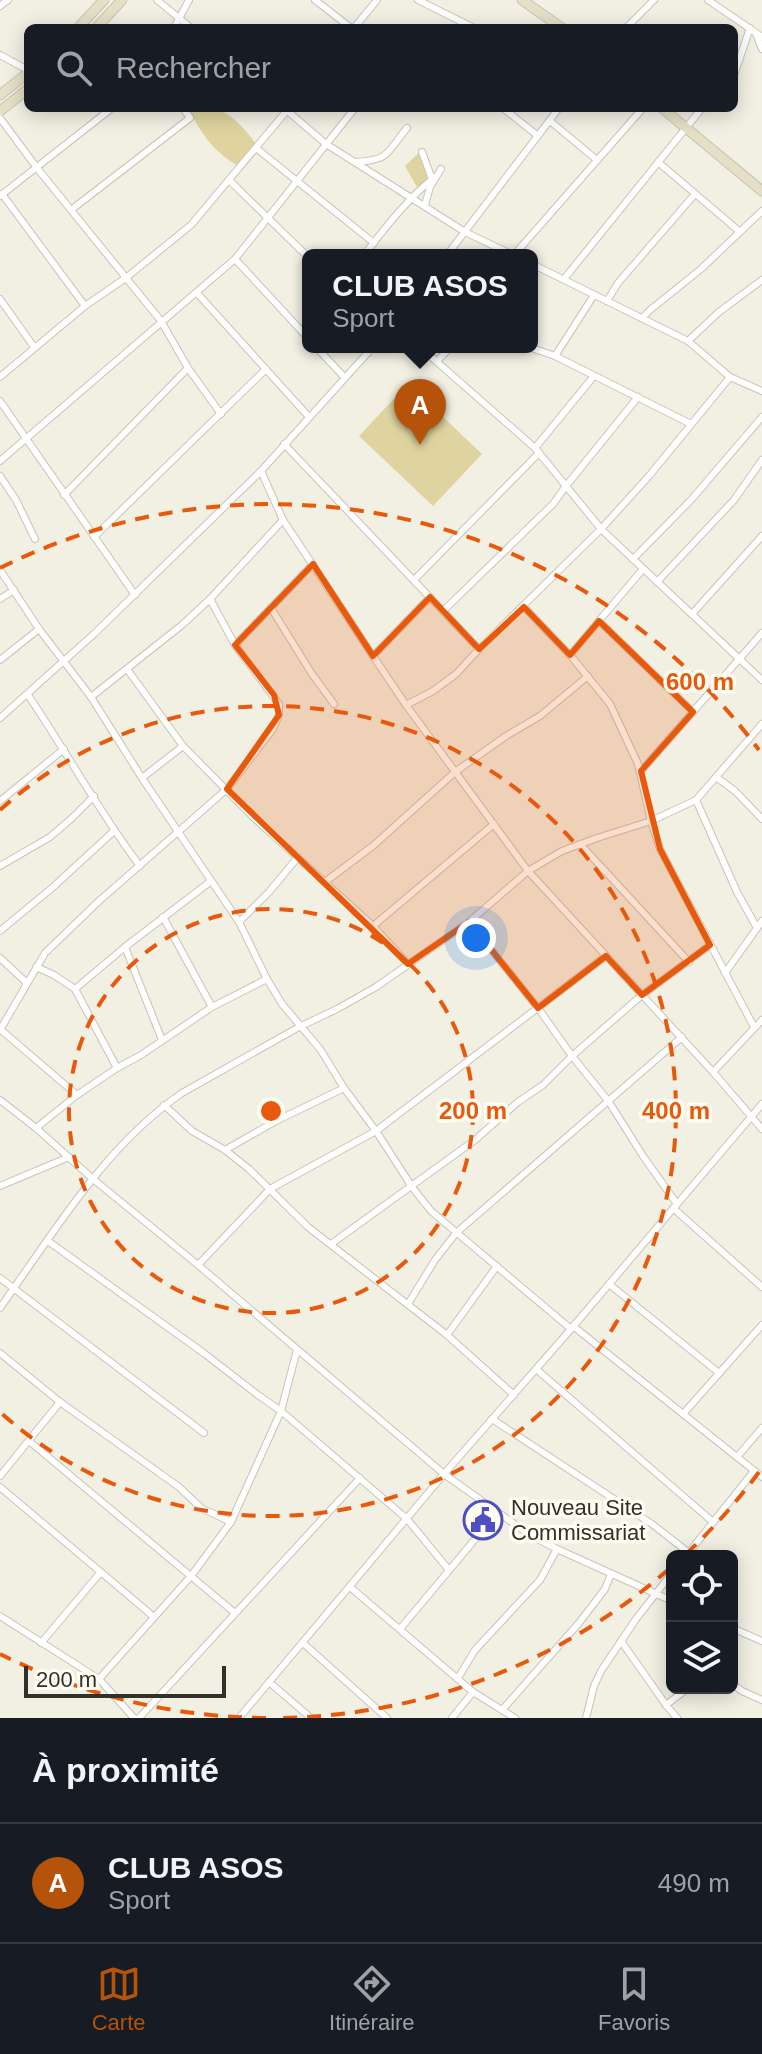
<!DOCTYPE html>
<html lang="fr">
<meta charset="utf-8">
<style>
:root{--surface:#171b24;--page:#242831;--text:#f1f3f6;--muted:#9ea1a6;--line:#363941;--accent:#b45309}
body{margin:0;font-family:Helvetica,sans-serif;background:var(--page);color:var(--text)}
.controls{position:absolute;right:24px;bottom:24px;display:grid;overflow:hidden;border-radius:12px;box-shadow:0 4px 20px #0003}
.controls button{width:72px;height:72px;display:grid;place-items:center;padding:0;border:0;border-bottom:2px solid var(--line);background:var(--surface);color:var(--text);font:40px sans-serif}
.scale{position:absolute;left:24px;bottom:20px;width:202px;box-sizing:border-box;padding-left:8px;border:4px solid #31302b;border-top:0;font-size:22px;line-height:28px;white-space:nowrap;color:#31302b;-webkit-text-stroke:6px #fffdf2;paint-order:stroke}
.you{position:absolute;left:476px;top:938px;width:28px;height:28px;margin:-20px;border:6px solid #fff;border-radius:50%;background:#1a73e8;box-shadow:0 0 0 12px #1a73e833}
.badge{display:grid;place-items:center;width:52px;height:52px;border-radius:50%;background:var(--accent);color:#fff;font-size:26px;font-weight:700}
.pin{position:absolute;translate:-50% -66px;filter:drop-shadow(0 2px 4px #0008)}
.pin::after{content:'';position:absolute;top:42px;width:28px;height:24px;background:inherit;clip-path:polygon(0 0,100% 0,50% 100%)}
.popup{position:absolute;left:302px;top:249px;width:236px;height:104px;box-sizing:border-box;display:grid;place-content:center;border-radius:12px;background:var(--surface);filter:drop-shadow(0 2px 6px #0005);font-size:26px;white-space:nowrap;color:var(--muted)}
.popup b{font-size:30px;color:var(--text)}
.popup::after{content:'';position:absolute;left:50%;top:100%;margin-left:-16px;border:16px solid transparent;border-top-color:var(--surface)}
.list{margin:0;padding:0;list-style:none}
h2{display:flex;justify-content:space-between;align-items:center;height:104px;margin:0;padding:0 32px;font-size:34px}
h2 small{font-size:26px;font-weight:400;color:var(--muted)}
.list li{display:grid;grid-template-columns:52px 1fr auto;gap:24px;align-items:center;box-sizing:border-box;height:120px;padding:0 32px;border-top:2px solid var(--line)}
.list b{display:block;font-size:30px;white-space:nowrap}
.list p{margin:0;font-size:26px;white-space:nowrap;color:var(--muted)}
.list em{font-size:26px;font-style:normal;color:var(--muted)}
.icon{flex:none;width:44px;height:44px;fill:none;stroke:currentColor;stroke-width:2;stroke-linecap:round;stroke-linejoin:round}
.map{position:relative;flex:none;width:762px;height:1718px;overflow:hidden}
.search{position:absolute;background:var(--surface);box-shadow:0 4px 20px #0003;left:24px;right:24px;top:24px;height:88px;display:flex;align-items:center;gap:20px;box-sizing:border-box;padding:0 28px;border-radius:12px;color:var(--muted);font-size:30px}
.sheet{height:224px;background:var(--surface)}
nav{display:flex;justify-content:space-around;align-items:center;box-sizing:border-box;height:112px;border-top:2px solid var(--line);background:var(--surface);font-size:22px;color:var(--muted)}
nav a{display:grid;justify-items:center;gap:4px}
nav .on{color:var(--accent)}
.map>svg:first-child{display:block}
</style>
<div class="map">
<svg width="762" height="1718" viewBox="0 0 762 1718">
<rect width="100%" height="100%" fill="#f2efe3"/>
<g fill="#dfd49f">
<path d="M191,108C219,108 224,108 244,129C250,136 255,141 259,150L243,169C215,153 204,138 189,110Z"/>
<polygon points="423,149 433,177 417,187 405,166"/>
<polygon points="408,384 482,454 433,506 359,436"/>
</g>
<g fill="none" stroke-linecap="round" stroke-linejoin="round">
<g stroke="#c7c4b8" stroke-width="8">
<g id="street">
<polyline points="157,0 191,28"/>
<polyline points="315,0 351,28"/>
<polyline points="418,0 474,28"/>
<polyline points="708,0 762,37"/>
<polyline points="0,6 8,0"/>
<polyline points="174,28 189,0"/>
<polyline points="354,28 377,0"/>
<polyline points="626,28 654,0"/>
<polyline points="756,34 762,49"/>
<polyline points="0,55 28,70"/>
<polyline points="734,75 750,28"/>
<polyline points="284,108 326,144 465,232 513,255"/>
<polyline points="503,108 538,136"/>
<polyline points="0,118 37,168 161,321 188,368 221,414"/>
<polyline points="550,121 597,160"/>
<polyline points="256,148 374,243"/>
<polyline points="422,152 432,179"/>
<path d="M355,162C391,160 386,153 407,128"/>
<polyline points="658,162 739,231"/>
<polyline points="230,181 308,257"/>
<polyline points="2,194 85,306"/>
<polyline points="0,196 112,108"/>
<polyline points="425,205 430,187 441,169"/>
<polyline points="71,210 190,118 183,108"/>
<path d="M364,255C386,227 407,199 435,177"/>
<polyline points="447,255 559,108"/>
<polyline points="514,255 643,108"/>
<polyline points="235,259 308,338"/>
<polyline points="532,264 688,341 730,377 762,391"/>
<polyline points="564,279 702,108"/>
<polyline points="197,293 309,417"/>
<polyline points="0,299 34,347"/>
<polyline points="607,301 618,283 695,194"/>
<polyline points="642,318 650,310 701,269 762,211"/>
<polyline points="688,341 719,312 762,280"/>
<polyline points="316,347 345,378"/>
<polyline points="420,347 535,448 601,529 762,680"/>
<polyline points="529,347 555,356 691,424"/>
<polyline points="555,356 594,295"/>
<polyline points="437,361 451,347"/>
<polyline points="0,377 85,306 127,277 191,225 289,108"/>
<polyline points="0,401 135,595"/>
<polyline points="284,444 479,649"/>
<polyline points="535,448 594,376"/>
<polyline points="0,461 235,259 355,108"/>
<polyline points="261,471 283,520 373,656 406,705 528,871 713,1072 762,1129"/>
<polyline points="0,476 16,500 35,539"/>
<polyline points="64,495 188,368"/>
<polyline points="94,537 266,369"/>
<polyline points="633,559 691,500 762,417"/>
<polyline points="0,570 39,629 91,697 142,778 239,922 267,979 282,1004 320,1049 344,1088 376,1131 412,1187 431,1211 571,1329"/>
<polyline points="414,580 539,453"/>
<polyline points="657,582 734,500 762,460"/>
<polyline points="0,599 14,590"/>
<polyline points="524,607 570,655 610,704 638,764 651,821 660,849 754,1027"/>
<polyline points="271,608 312,674 334,704"/>
<polyline points="443,611 553,504 566,486 638,397"/>
<polyline points="692,614 762,536"/>
<polyline points="599,621 693,712"/>
<polyline points="235,645 313,564"/>
<polyline points="570,655 643,569"/>
<polyline points="373,656 430,597"/>
<polyline points="0,660 39,629"/>
<polyline points="127,669 183,746 253,817 373,926 408,964"/>
<path d="M28,695C66,751 99,812 140,866"/>
<polyline points="91,697 182,625 210,599 283,520"/>
<polyline points="406,705 433,691 456,674 479,649 601,529 649,476 730,377"/>
<polyline points="0,718 94,634 261,471 373,347"/>
<polyline points="641,771 762,633"/>
<polyline points="716,777 735,791 762,819"/>
<polyline points="142,778 183,746"/>
<polyline points="696,800 737,892 757,928"/>
<polyline points="0,801 64,749"/>
<polyline points="580,844 689,962"/>
<polyline points="0,866 50,837 71,819 94,796"/>
<polyline points="325,882 374,845 455,772 506,736 540,716 588,676"/>
<polyline points="163,917 212,1007"/>
<polyline points="239,922 269,892 298,857"/>
<polyline points="469,922 538,1008 572,1056 609,1102 643,1156 677,1204"/>
<polyline points="373,926 494,824"/>
<polyline points="0,931 52,888 114,831"/>
<polyline points="125,947 162,1040"/>
<polyline points="0,958 27,983"/>
<polyline points="36,967 54,975 75,989 117,1068"/>
<polyline points="725,973 762,921"/>
<polyline points="75,989 125,947 211,881"/>
<polyline points="0,1029 77,1095"/>
<polyline points="0,1030 45,953 99,901 227,789 273,729 279,715 279,704 235,645 210,599"/>
<polyline points="713,1072 762,1020"/>
<polyline points="0,1100 36,1128 93,1179 198,1265 444,1474 530,1535 557,1549 672,1601"/>
<polyline points="164,1105 192,1131 225,1150 249,1169 308,1227 447,1335 514,1395"/>
<polyline points="36,1128 77,1095 117,1068 141,1055 212,1007 267,979"/>
<polyline points="225,1150 276,1121 344,1088"/>
<polyline points="0,1186 69,1157"/>
<polyline points="673,1208 762,1287"/>
<polyline points="48,1241 205,1354 258,1395 281,1411 407,1519 449,1570"/>
<polyline points="331,1244 475,1140 518,1102 543,1085 572,1056 642,995 710,945"/>
<polyline points="198,1265 270,1189 376,1131 606,956"/>
<polyline points="0,1278 204,1433"/>
<polyline points="609,1284 719,1373"/>
<polyline points="408,1304 435,1260 456,1233 682,1037"/>
<path d="M0,1308C54,1232 105,1146 182,1093L299,1027L337,1009L376,987L469,922L528,871L562,851L597,838L651,821L696,800L762,724"/>
<polyline points="573,1326 762,1477"/>
<polyline points="447,1335 497,1266"/>
<polyline points="0,1353 60,1402 179,1487 201,1508 231,1522"/>
<polyline points="536,1369 713,1522"/>
<polyline points="683,1414 762,1325"/>
<polyline points="492,1419 652,1524 689,1553"/>
<polyline points="29,1441 235,1613"/>
<polyline points="737,1457 762,1428"/>
<polyline points="0,1476 60,1402"/>
<polyline points="0,1487 154,1617"/>
<polyline points="686,1556 754,1471"/>
<polyline points="350,1587 473,1692 515,1718"/>
<polyline points="0,1616 99,1679 134,1718"/>
<polyline points="732,1628 762,1641"/>
<polyline points="400,1629 497,1513"/>
<polyline points="621,1641 666,1705"/>
<polyline points="41,1643 100,1573"/>
<polyline points="303,1643 387,1718"/>
<polyline points="458,1678 475,1650 540,1580 557,1549"/>
<polyline points="99,1679 191,1576 231,1522 281,1411 297,1350"/>
<polyline points="269,1682 311,1718"/>
<polyline points="732,1684 742,1691 762,1700"/>
<polyline points="502,1710 579,1623 605,1589 611,1574"/>
<polyline points="139,1718 360,1478"/>
<polyline points="239,1718 444,1474 571,1329 762,1104"/>
<polyline points="452,1718 473,1692"/>
<polyline points="586,1718 594,1686 601,1671 636,1619 672,1573"/>
<polyline points="677,1718 666,1705 688,1688"/>
</g>
</g>
<g stroke="#c7c4b8" stroke-width="11">
<g id="secondary">
<polyline points="522,0 562,28"/>
<polyline points="78,28 104,0"/>
<polyline points="96,28 122,0"/>
<polyline points="0,95 28,73"/>
<polyline points="662,108 762,191"/>
<polyline points="0,111 28,89"/>
</g>
</g>
<use href="#street" stroke="#fff" stroke-width="6"/>
<use href="#secondary" stroke="#e4dfc5" stroke-width="9"/>
</g>
<path fill="#e8590c" fill-opacity="0.2" stroke="#e8590c" stroke-width="6" stroke-linejoin="round" d="M313,564L373,656L430,597L479,649L524,607L570,655L599,621L693,712L641,771L660,849L710,945L642,995L606,956L538,1008L469,922L408,964L227,789L279,715L274,695L235,645Z"/>
<g fill="none" stroke="#e8590c" stroke-width="4" stroke-dasharray="14 10">
<circle cx="271" cy="1111" r="202"/>
<path d="M0 810A405 405 0 1 1 0 1412"/>
<path d="M759 1472A607 607 0 0 1 685 1555M669 1569A607 607 0 0 1 276 1718M266 1718A607 607 0 0 1 0 1654M0 568A607 607 0 0 1 759 750"/>
</g>
<defs>
<g id="civic-ring" transform="scale(2)"><circle r="9.5" fill="#fffdf2" stroke="#4f4ec4" stroke-width="1.5"/><path d="M-.6-6.5H3V-4.5H.6V-3L4-1V1h2V6H-6V1h2V-1L-.6-3ZM-1.2 2.5V6h2.4V2.5Z" fill="#4f4ec4"/></g>
</defs>
<g fill-rule="evenodd">
<use href="#civic-ring" x="483" y="1520"/>
</g>
<g text-anchor="middle" dominant-baseline="central" stroke-width="7" stroke-linejoin="round" paint-order="stroke">
<g font-size="22" fill="#31302b" stroke="#fffdf2" text-anchor="start">
<text x="511" y="1507">Nouveau Site<tspan x="511" dy="25">Commissariat</tspan></text>
</g>
</g>
<circle cx="271" cy="1111" r="12" fill="#e8590c" stroke="#fffdf2" stroke-width="4"/>
<g font-size="24" text-anchor="middle" font-weight="bold" fill="#e8590c" stroke="#fffdf2" stroke-width="7" stroke-linejoin="round" paint-order="stroke">
<text x="700" y="690">600 m</text>
<text x="473" y="1119">200 m</text>
<text x="676" y="1119">400 m</text>
</g>
</svg>
<div class="controls">
<button><svg class="icon" aria-label="locate" viewBox="0 0 24 24"><circle cx="12" cy="12" r="6"/><path d="M12 2v4M12 18v4M2 12h4M18 12h4"/></svg></button>
<button><svg class="icon" aria-label="layers" viewBox="0 0 24 24"><path d="M12 4l9 5-9 5-9-5zM3 14l9 5 9-5"/></svg></button>
</div>
<div class="scale">200 m</div>
<div class="you"></div>
<div class="pin badge" style="left:420px;top:445px">A</div>
<div class="popup"><b>CLUB ASOS</b>Sport</div>
<div class="search"><svg class="icon" aria-label="search" viewBox="0 0 24 24"><circle cx="10" cy="10" r="6"/><path d="M15 15l6 6"/></svg>Rechercher</div>
</div>
<section class="sheet">
<h2>À proximité<small></small></h2>
<ul class="list">
<li><span class="badge">A</span><div><b>CLUB ASOS</b><p>Sport</p></div><em>490 m</em></li>
</ul>
</section>
<nav>
<a class="on"><svg class="icon" aria-label="map" viewBox="0 0 24 24"><path d="M3 6l6-2 6 2 6-2v14l-6 2-6-2-6 2zM9 4v14M15 6v14"/></svg>Carte</a>
<a><svg class="icon" aria-label="directions" viewBox="0 0 24 24"><path d="M12 3l9 9-9 9-9-9zM9 14v-3h6M13 9l2 2-2 2"/></svg>Itinéraire</a>
<a><svg class="icon" aria-label="saved" viewBox="0 0 24 24"><path d="M7 4h10v16l-5-4-5 4z"/></svg>Favoris</a>
</nav>
